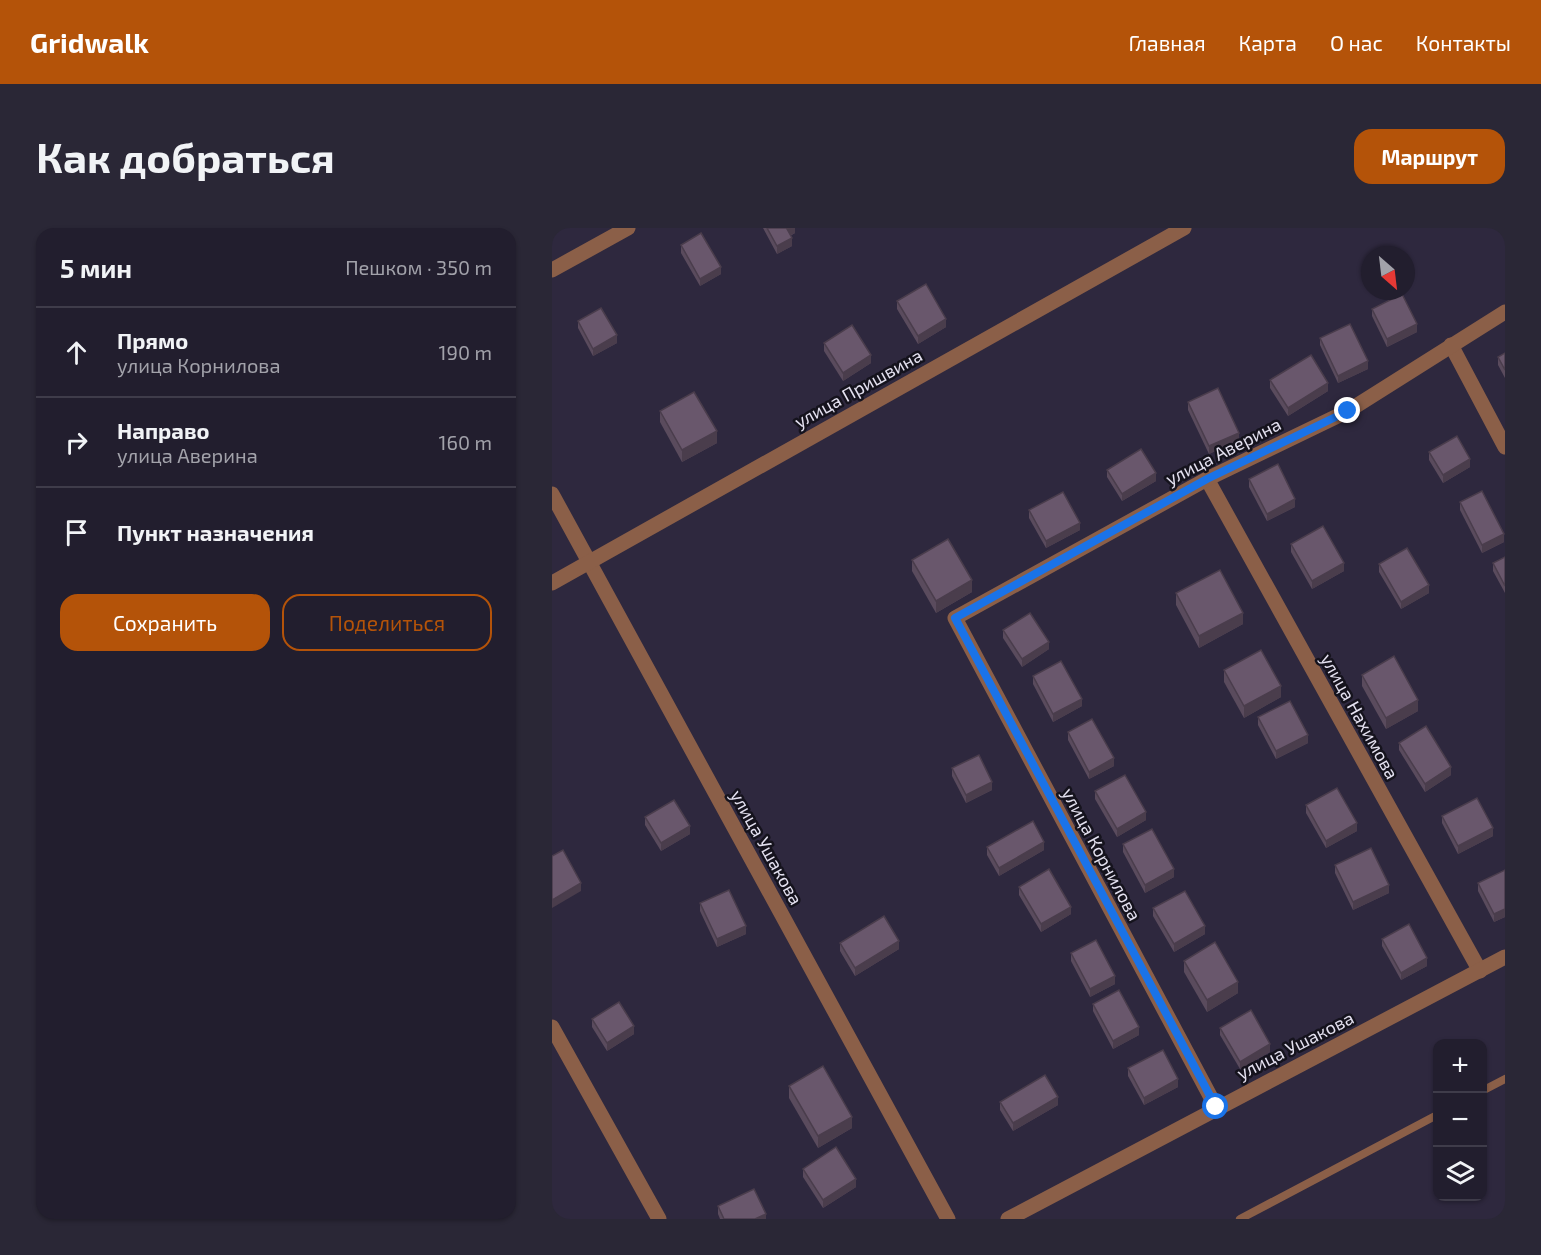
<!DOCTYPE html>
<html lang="ru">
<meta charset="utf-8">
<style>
:root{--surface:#221e2e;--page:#2a2736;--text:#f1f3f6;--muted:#a2a2aa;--line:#3f3c4a;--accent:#b45309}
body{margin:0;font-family:"Exo 2",sans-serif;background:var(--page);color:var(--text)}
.controls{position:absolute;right:18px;bottom:18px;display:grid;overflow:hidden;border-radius:12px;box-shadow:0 2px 4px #0004}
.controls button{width:54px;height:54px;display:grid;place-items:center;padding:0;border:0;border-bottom:2px solid var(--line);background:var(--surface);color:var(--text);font:30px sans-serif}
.compass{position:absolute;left:809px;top:18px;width:54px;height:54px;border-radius:50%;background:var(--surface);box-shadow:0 2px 4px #0004;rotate:152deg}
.stop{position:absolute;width:18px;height:18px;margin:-14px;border:4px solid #1a73e8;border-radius:50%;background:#fff}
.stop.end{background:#1a73e8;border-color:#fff;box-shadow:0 2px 6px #0008}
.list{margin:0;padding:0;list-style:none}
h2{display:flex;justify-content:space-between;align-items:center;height:78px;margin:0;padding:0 24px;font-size:26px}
h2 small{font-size:20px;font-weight:400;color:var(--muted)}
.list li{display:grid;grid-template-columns:39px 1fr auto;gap:18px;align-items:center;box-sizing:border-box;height:90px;padding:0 24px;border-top:2px solid var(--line)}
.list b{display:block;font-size:22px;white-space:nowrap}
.list p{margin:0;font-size:20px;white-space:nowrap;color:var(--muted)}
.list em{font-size:20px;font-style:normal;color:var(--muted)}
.actions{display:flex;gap:12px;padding:18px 24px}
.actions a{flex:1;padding:14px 0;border:2px solid var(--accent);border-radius:18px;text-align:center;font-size:21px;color:var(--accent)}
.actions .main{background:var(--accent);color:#fff}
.icon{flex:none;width:33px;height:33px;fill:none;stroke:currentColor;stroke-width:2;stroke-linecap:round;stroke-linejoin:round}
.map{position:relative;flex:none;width:953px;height:991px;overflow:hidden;border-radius:18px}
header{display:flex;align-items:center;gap:36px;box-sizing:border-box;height:84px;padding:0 30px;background:var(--accent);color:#fff}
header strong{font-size:28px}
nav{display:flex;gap:33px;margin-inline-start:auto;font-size:21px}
.intro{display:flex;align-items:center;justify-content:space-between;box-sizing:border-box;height:144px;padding:0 36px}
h1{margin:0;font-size:42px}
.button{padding:15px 27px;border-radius:18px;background:var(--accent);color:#fff;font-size:21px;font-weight:700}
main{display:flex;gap:36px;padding:0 36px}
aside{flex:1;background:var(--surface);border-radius:18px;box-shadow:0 2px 4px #0004}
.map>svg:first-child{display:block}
</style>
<header>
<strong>Gridwalk</strong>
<nav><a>Главная</a><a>Карта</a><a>О нас</a><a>Контакты</a></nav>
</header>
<div class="intro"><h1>Как добраться</h1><a class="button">Маршрут</a></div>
<main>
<aside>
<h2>5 мин<small>Пешком · 350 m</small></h2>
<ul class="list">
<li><svg class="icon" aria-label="ahead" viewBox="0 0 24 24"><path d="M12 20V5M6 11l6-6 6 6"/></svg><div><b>Прямо</b><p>улица Корнилова</p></div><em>190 m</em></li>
<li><svg class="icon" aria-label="right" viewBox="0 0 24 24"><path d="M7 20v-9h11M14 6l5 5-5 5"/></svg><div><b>Направо</b><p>улица Аверина</p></div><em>160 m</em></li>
<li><svg class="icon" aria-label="arrive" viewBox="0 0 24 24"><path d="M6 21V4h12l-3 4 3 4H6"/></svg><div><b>Пункт назначения</b></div></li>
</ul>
<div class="actions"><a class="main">Сохранить</a><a>Поделиться</a></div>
</aside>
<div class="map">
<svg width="953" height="991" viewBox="0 0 953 991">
<rect width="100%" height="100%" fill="#2e283e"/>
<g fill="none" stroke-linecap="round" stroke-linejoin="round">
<g stroke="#8b5f48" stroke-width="8">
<polyline points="930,863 953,851"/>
<polyline points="688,991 885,887"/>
</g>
<g stroke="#8b5f48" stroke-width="15">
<polyline points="0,42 76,0"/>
<polyline points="899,117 953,219"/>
<polyline points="655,251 928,743"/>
<polyline points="0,266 396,991"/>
<polyline points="0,355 632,0"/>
<polyline points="0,799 107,991"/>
<polyline points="664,879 403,390 655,251 796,183 953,84"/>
<polyline points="456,991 953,729"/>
</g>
</g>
<g fill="#5a4b5d">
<polygon points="211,0 243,0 243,5 238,8 240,18 225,26"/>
<polygon points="129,17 169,46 148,58 129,25"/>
<polygon points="345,73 394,99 366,116 345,81"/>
<polygon points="820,81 865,104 835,119 820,88"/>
<polygon points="26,93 65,115 41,128 26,100"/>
<polygon points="768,110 816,141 786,155 768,117"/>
<polygon points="272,115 319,135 291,153 272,123"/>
<polygon points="953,125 953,150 946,137 946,129"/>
<polygon points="718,152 776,163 736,188 718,160"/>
<polygon points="636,174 687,212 657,226 636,182"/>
<polygon points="108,183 165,215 130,234 108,194"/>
<polygon points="877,224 918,239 891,255 877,232"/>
<polygon points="555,242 604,253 570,273 555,249"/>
<polygon points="697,251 743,279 715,293 697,259"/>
<polygon points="908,274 952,314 930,325 908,282"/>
<polygon points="477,282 528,302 494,320 477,290"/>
<polygon points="739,316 792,343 760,361 739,324"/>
<polygon points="953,329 953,365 941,343 941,335"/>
<polygon points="360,332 420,364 384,385 360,343"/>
<polygon points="827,336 877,365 849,381 827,344"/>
<polygon points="624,365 691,396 647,420 624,377"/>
<polygon points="451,402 497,421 470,439 451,410"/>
<polygon points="672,442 729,469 692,490 672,454"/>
<polygon points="810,447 866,483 834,501 810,458"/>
<polygon points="481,448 530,478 501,494 481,456"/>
<polygon points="706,489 756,515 724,531 706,497"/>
<polygon points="516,504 562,538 537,551 516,512"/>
<polygon points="847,515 899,547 873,564 847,522"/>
<polygon points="400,540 440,562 414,575 400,548"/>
<polygon points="543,563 594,592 565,609 543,571"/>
<polygon points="754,577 805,603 774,620 754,585"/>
<polygon points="890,588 941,608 906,626 890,595"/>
<polygon points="93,589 138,606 109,623 93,597"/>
<polygon points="571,616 622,649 593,665 571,624"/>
<polygon points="435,619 492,622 447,648 435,627"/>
<polygon points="783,637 837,665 801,682 783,645"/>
<polygon points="953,642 953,689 942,694 926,663 926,655"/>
<polygon points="467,659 519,686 489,704 467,667"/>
<polygon points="148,675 194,706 165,719 148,683"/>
<polygon points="601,680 653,706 622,724 601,688"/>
<polygon points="830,711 875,738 849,752 830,718"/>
<polygon points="288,715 347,721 303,748 288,723"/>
<polygon points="519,725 563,756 538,769 519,733"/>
<polygon points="632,733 686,765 655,784 632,744"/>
<polygon points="541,776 587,807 561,821 541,783"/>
<polygon points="40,791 82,806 55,823 40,799"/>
<polygon points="668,800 718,824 688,841 668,807"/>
<polygon points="576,840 626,859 592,877 576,848"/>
<polygon points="237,858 300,900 266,920 237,870"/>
<polygon points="448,874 506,877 461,903 448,882"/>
<polygon points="251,941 304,959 271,980 251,949"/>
<polygon points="166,978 214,991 168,991 166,986"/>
</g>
<g fill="#4a3d4c">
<polygon points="238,0 243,0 243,5 235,9 235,1"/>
<polygon points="240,10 240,18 225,26 225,18"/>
<polygon points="169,39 169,46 148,58 148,51"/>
<polygon points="394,91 394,99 366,116 366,108"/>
<polygon points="865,96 865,104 835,119 835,111"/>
<polygon points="65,107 65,115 41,128 41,121"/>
<polygon points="319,127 319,135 291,153 291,145"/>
<polygon points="816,133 816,141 786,155 786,148"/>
<polygon points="776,155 776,163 736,188 736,180"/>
<polygon points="165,203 165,215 130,234 130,222"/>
<polygon points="687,205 687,212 657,226 657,218"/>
<polygon points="918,231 918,239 891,255 891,247"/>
<polygon points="604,245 604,253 570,273 570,266"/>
<polygon points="743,271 743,279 715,293 715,286"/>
<polygon points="528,295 528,302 494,320 494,313"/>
<polygon points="952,306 952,314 930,325 930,317"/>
<polygon points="792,335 792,343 760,361 760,353"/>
<polygon points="420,352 420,364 384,385 384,373"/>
<polygon points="877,357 877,365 849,381 849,374"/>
<polygon points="691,385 691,396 647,420 647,408"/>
<polygon points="497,414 497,421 470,439 470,431"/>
<polygon points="729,458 729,469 692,490 692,478"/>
<polygon points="530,471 530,478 501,494 501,486"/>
<polygon points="866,472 866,483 834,501 834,490"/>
<polygon points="756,507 756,515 724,531 724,523"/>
<polygon points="562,530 562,538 537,551 537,544"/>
<polygon points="899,539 899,547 873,564 873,556"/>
<polygon points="440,554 440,562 414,575 414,567"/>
<polygon points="594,584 594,592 565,609 565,601"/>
<polygon points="805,595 805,603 774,620 774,613"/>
<polygon points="138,598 138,606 109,623 109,615"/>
<polygon points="941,600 941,608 906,626 906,618"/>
<polygon points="492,614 492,622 447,648 447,640"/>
<polygon points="622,641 622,649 593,665 593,657"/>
<polygon points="29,655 29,663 0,680 0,672"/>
<polygon points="837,657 837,665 801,682 801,674"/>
<polygon points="519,679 519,686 489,704 489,696"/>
<polygon points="953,681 953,689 942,694 942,686"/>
<polygon points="194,698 194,706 165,719 165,711"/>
<polygon points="653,698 653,706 622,724 622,716"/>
<polygon points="347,713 347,721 303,748 303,740"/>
<polygon points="875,730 875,738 849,752 849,745"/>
<polygon points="563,748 563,756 538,769 538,761"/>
<polygon points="686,754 686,765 655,784 655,772"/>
<polygon points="82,798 82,806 55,823 55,815"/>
<polygon points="587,799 587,807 561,821 561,813"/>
<polygon points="718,816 718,824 688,841 688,834"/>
<polygon points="626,851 626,859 592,877 592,870"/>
<polygon points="506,869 506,877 461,903 461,895"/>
<polygon points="300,889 300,900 266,920 266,908"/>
<polygon points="304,951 304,959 271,980 271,972"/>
<polygon points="214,986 214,991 203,991"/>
</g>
<g fill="#69576c" stroke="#4a3d4c" stroke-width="1.5">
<polygon points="215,0 238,0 235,1 240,10 225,18"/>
<polygon points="149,5 169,39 148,51 129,17"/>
<polygon points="374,56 394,91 366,108 345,73"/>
<polygon points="850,66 865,96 835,111 820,81"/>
<polygon points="49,80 65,107 41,121 26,93"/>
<polygon points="798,96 816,133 786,148 768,110"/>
<polygon points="300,97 319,127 291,145 272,115"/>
<polygon points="953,125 953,142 946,129"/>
<polygon points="759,127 776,155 736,180 718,152"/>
<polygon points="666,160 687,205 657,218 636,174"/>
<polygon points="142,164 165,203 130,222 108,183"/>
<polygon points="905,208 918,231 891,247 877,224"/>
<polygon points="589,221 604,245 570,266 555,242"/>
<polygon points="726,236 743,271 715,286 697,251"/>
<polygon points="930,263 952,306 930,317 908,274"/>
<polygon points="511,264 528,295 494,313 477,282"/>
<polygon points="771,298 792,335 760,353 739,316"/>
<polygon points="396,311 420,352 384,373 360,332"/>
<polygon points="855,320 877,357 849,374 827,336"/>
<polygon points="953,329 953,358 941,335"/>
<polygon points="668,342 691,385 647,408 624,365"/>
<polygon points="478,385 497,414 470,431 451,402"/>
<polygon points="709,422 729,458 692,478 672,442"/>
<polygon points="842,428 866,472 834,490 810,447"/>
<polygon points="509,433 530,471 501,486 481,448"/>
<polygon points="738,473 756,507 724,523 706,489"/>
<polygon points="540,491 562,530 537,544 516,504"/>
<polygon points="874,498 899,539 873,556 847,515"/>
<polygon points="427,527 440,554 414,567 400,540"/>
<polygon points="573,547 594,584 565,601 543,563"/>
<polygon points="785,560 805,595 774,613 754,577"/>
<polygon points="925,570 941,600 906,618 890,588"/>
<polygon points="122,572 138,598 109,615 93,589"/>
<polygon points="481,593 492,614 447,640 435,619"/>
<polygon points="600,601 622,641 593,657 571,616"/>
<polygon points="819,620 837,657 801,674 783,637"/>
<polygon points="11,622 29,655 0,672 0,628"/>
<polygon points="497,641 519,679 489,696 467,659"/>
<polygon points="953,642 953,681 942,686 926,655"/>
<polygon points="177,662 194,698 165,711 148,675"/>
<polygon points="633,663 653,698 622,716 601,680"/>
<polygon points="332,688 347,713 303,740 288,715"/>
<polygon points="857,696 875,730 849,745 830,711"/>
<polygon points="544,712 563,748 538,761 519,725"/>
<polygon points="663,714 686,754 655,772 632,733"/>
<polygon points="567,762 587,799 561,813 541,776"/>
<polygon points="67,774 82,798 55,815 40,791"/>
<polygon points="699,782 718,816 688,834 668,800"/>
<polygon points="611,822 626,851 592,870 576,840"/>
<polygon points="271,838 300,889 266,908 237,858"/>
<polygon points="493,847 506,869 461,895 448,874"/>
<polygon points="284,919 304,951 271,972 251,941"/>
<polygon points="202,961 214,986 203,991 172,991 166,978"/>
</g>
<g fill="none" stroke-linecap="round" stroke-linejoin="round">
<polyline stroke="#1a73e8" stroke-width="8" points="664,879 403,390 655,251 796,183"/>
</g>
<g text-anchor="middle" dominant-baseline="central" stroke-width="5" stroke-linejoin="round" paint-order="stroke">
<g font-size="18" fill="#e4e1f0" stroke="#15131d">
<text transform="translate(306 160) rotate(-29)">улица Пришвина</text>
<text transform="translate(671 223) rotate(-27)">улица Аверина</text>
<text transform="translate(808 488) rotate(61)">улица Нахимова</text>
<text transform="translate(215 619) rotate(61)">улица Ушакова</text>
<text transform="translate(550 626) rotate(62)">улица Корнилова</text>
<text transform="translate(743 817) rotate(-27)">улица Ушакова</text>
</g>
</g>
</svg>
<div class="controls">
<button>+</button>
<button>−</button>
<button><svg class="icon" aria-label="layers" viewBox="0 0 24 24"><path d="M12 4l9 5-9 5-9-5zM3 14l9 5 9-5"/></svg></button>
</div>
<svg class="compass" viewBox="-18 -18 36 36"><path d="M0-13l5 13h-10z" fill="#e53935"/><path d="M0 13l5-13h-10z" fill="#a2a2aa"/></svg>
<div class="stop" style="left:664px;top:879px"></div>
<div class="stop end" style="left:796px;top:183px"></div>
</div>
</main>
